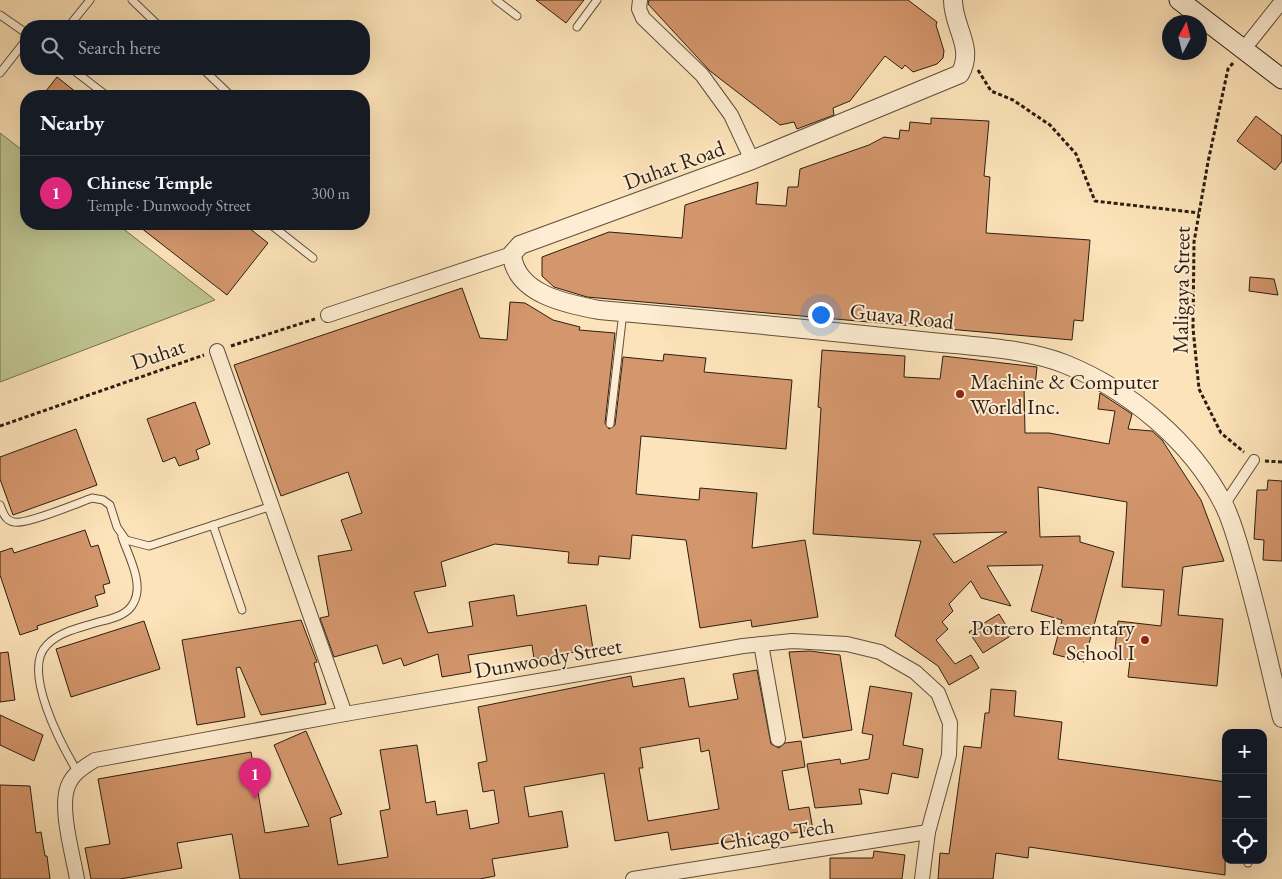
<!DOCTYPE html>
<meta charset="utf-8">
<style>
:root{--surface:#171b24;--page:#20242c;--text:#f1f3f6;--muted:#9ea1a6;--line:#363941;--accent:#db2777}
body{margin:0;font-family:"EB Garamond",serif;background:var(--page);color:var(--text)}
.controls{position:absolute;right:15px;bottom:15px;display:grid;overflow:hidden;border-radius:10px;box-shadow:0 5px 20px #0002}
.controls button{width:45px;height:45px;display:grid;place-items:center;padding:0;border:0;border-bottom:1px solid var(--line);background:var(--surface);color:var(--text);font:25px sans-serif}
.compass{position:absolute;left:1162px;top:15px;width:45px;height:45px;border-radius:50%;background:var(--surface);box-shadow:0 5px 20px #0002;rotate:7deg}
.you{position:absolute;left:820px;top:314px;width:18px;height:18px;margin:-12px;border:4px solid #fff;border-radius:50%;background:#1a73e8;box-shadow:0 0 0 8px #1a73e833}
.badge{display:grid;place-items:center;width:32px;height:32px;border-radius:50%;background:var(--accent);color:#fff;font-size:16px;font-weight:700}
.pin{position:absolute;translate:-50% -41px;filter:drop-shadow(0 1px 2px #0008)}
.pin::after{content:'';position:absolute;top:26px;width:18px;height:15px;background:inherit;clip-path:polygon(0 0,100% 0,50% 100%)}
.list{margin:0;padding:0;list-style:none}
h2{display:flex;justify-content:space-between;align-items:center;height:65px;margin:0;padding:0 20px;font-size:21px}
h2 small{font-size:16px;font-weight:400;color:var(--muted)}
.list li{display:grid;grid-template-columns:32px 1fr auto;gap:15px;align-items:center;box-sizing:border-box;height:75px;padding:0 20px;border-top:1px solid var(--line)}
.list b{display:block;font-size:19px;white-space:nowrap}
.list p{margin:0;font-size:16px;white-space:nowrap;color:var(--muted)}
.list em{font-size:16px;font-style:normal;color:var(--muted)}
.icon{flex:none;width:28px;height:28px;fill:none;stroke:currentColor;stroke-width:2;stroke-linecap:round;stroke-linejoin:round}
.map{position:relative;flex:none;width:1282px;height:879px;overflow:hidden}
.search{position:absolute;background:var(--surface);box-shadow:0 5px 20px #0002;left:20px;top:20px;width:350px;height:55px;display:flex;align-items:center;gap:12px;box-sizing:border-box;padding:0 18px;border-radius:20px;color:var(--muted);font-size:19px}
.panel{position:absolute;background:var(--surface);box-shadow:0 5px 20px #0002;left:20px;top:90px;width:350px;height:140px;border-radius:20px}
.map>svg:first-child{display:block}
</style>
<div class="map">
<svg width="1282" height="879" viewBox="0 0 1282 879">
<rect width="100%" height="100%" fill="#fde3b9"/>
<filter id="stains"><feTurbulence type="fractalNoise" baseFrequency=".004" numOctaves="4"/><feColorMatrix values="0 0 0 0 .2 0 0 0 0 .09 0 0 0 0 .02 0 0 0 .5 -.17"/></filter>
<radialGradient id="worn" r=".72"><stop offset=".6" stop-color="#630" stop-opacity="0"/><stop offset="1" stop-color="#630" stop-opacity=".3"/></radialGradient>
<polygon fill="#bec490" stroke="#747152" points="0,133 26,153 26,224 117,224 215,300 0,382"/>
<g fill="#d4966c" stroke="#2b1e13" fill-rule="evenodd">
<polygon points="536,0 584,0 566,23"/>
<polygon points="649,0 908,0 937,22 936,25 944,51 943,58 937,64 913,72 905,65 902,69 885,56 850,101 833,108 834,115 797,129 794,122 780,125 710,71 648,4"/>
<polygon points="57,77 81,96 42,96"/>
<polygon points="1256,116 1282,136 1282,161 1275,170 1237,141"/>
<polygon points="931,118 989,121 984,176 990,177 986,233 1090,240 1083,321 1074,320 1072,340 587,297 554,287 542,276 542,257 609,232 682,238 685,205 758,182 756,204 786,206 788,187 798,187 800,169 869,145 884,137 899,139 900,130 909,131 910,122 931,124"/>
<polygon points="136,224 244,224 268,243 227,295"/>
<polygon points="1250,277 1274,279 1278,295 1249,291"/>
<polygon points="462,288 480,338 507,340 510,302 525,303 553,320 580,327 579,330 615,333 605,423 609,429 615,425 623,357 663,361 664,354 706,358 704,372 792,380 786,449 641,436 636,494 699,500 700,488 757,493 752,548 805,540 818,617 752,627 751,620 700,628 686,540 632,535 630,559 599,556 598,565 568,563 569,552 495,544 441,562 446,586 414,592 428,633 473,626 469,602 514,595 517,616 586,605 593,649 534,659 532,645 468,655 471,672 442,677 438,654 404,666 401,658 383,664 377,645 334,657 320,618 329,616 318,556 352,550 341,520 362,513 348,472 281,496 234,365"/>
<path d="M822,350L905,356L904,377L940,379L943,356L1037,367L1035,387L1024,386L1025,433H1049L1109,444L1115,411L1098,409L1100,393L1132,414L1128,429L1152,431L1162,440L1201,500L1224,561L1183,567L1178,615L1223,619L1217,686L1128,677L1130,660L1114,658L1118,621L1161,626L1164,590L1122,587L1127,502L1038,487L1040,537L1080,536V542L1114,552L1084,662L1053,654L1062,620L1031,611L1043,565L987,566L1011,606L981,598L971,581L949,604L953,611L942,622L948,629L936,640L955,664L971,655L979,668L949,685L938,666L895,636L921,541L813,534L821,408L818,407ZM1007,532L954,563L933,534Z"/>
<polygon points="195,402 210,444 196,450 199,459 179,466 175,457 163,462 147,419"/>
<polygon points="76,429 97,485 13,515 0,479 0,457"/>
<polygon points="1268,480 1282,481 1282,561 1263,560 1264,540 1254,539 1257,490 1267,490"/>
<polygon points="85,530 91,547 98,545 110,583 103,585 105,593 95,596 98,606 37,626 38,629 20,635 0,575 0,552 12,548 14,553"/>
<polygon points="999,614 1012,635 983,653 969,632"/>
<polygon points="301,620 317,662 314,663 326,704 261,715 240,667 236,668 245,717 197,725 182,640"/>
<polygon points="144,621 160,669 71,697 56,649"/>
<polygon points="810,651 840,655 852,730 803,738 789,652"/>
<polygon points="8,652 15,700 0,702 0,653"/>
<path d="M757,670L771,744L779,748L785,743L801,741L805,767L782,771L789,810L809,807L813,830L671,850L668,832L615,841L604,773L524,787L529,817L562,811L568,847L492,859L495,876L480,879H240L232,834L177,843L182,868L120,879H91L85,848L110,844L98,779L251,752L265,833L309,826L274,745L306,731L342,814L330,818L338,865L388,857L380,811L390,809L380,750L417,745L426,803L435,801L437,815L467,810L470,829L499,823L494,790L483,792L478,763L487,761L478,707L631,676L633,687L684,678L689,707L738,699L733,674ZM699,738L701,752L709,750L719,809L648,821L639,768H643L640,748Z"/>
<polygon points="870,686 912,693 903,745 923,749 918,778 892,773 888,794 859,789 862,804 815,808 807,764 840,759 841,764 869,759 873,735 862,733"/>
<polygon points="991,689 1016,691 1014,716 1062,722 1058,759 1226,782 1225,875 1029,847 1028,858 996,853 993,879 938,879 940,853 949,854 964,746 981,748 985,713 989,713"/>
<polygon points="0,715 43,735 34,761 0,745"/>
<polygon points="0,785 30,786 36,833 41,832 45,856 47,856 50,879 0,879"/>
<polygon points="874,851 905,855 902,879 830,879 830,858 873,858"/>
</g>
<g fill="none" stroke-linecap="round" stroke-linejoin="round">
<g stroke="#604f3c" stroke-width="9">
<g id="service">
<polyline points="132,0 159,26"/>
<polyline points="496,0 517,16"/>
<polyline points="0,15 26,33"/>
<polyline points="69,26 90,0"/>
<polyline points="577,27 597,0"/>
<polyline points="72,69 107,96"/>
<polyline points="203,69 231,96"/>
<polyline points="0,73 26,40"/>
<polyline points="270,224 313,258"/>
<polyline points="610,424 623,312"/>
<path d="M0,505C3,512 5,521 14,522C26,525 78,503 92,498L103,500L110,505L117,527L126,540L149,546L272,506"/>
<polyline points="213,525 242,610"/>
<path d="M77,771C62,746 21,670 47,645C59,632 79,628 95,623C109,619 127,617 134,602C144,583 128,555 122,537"/>
<polyline points="1248,863 1248,860"/>
</g>
</g>
<g stroke="#604f3c" stroke-width="12">
<polyline id="pedestrian" points="1224,505 1254,460"/>
</g>
<g stroke="#604f3c" stroke-width="16">
<g id="minor">
<polyline points="640,0 639,9 643,18 702,75 731,115 752,160"/>
<polyline points="1243,50 1282,1"/>
<polyline points="328,315 512,254"/>
<polyline points="217,351 345,714"/>
<polyline points="761,644 778,739"/>
<path d="M77,879C73,855 59,808 68,786C73,773 84,767 95,760L345,714L743,646L792,641L847,644L880,652L915,672L938,693L950,723L949,755L928,832L922,879"/>
<polyline points="633,879 928,832"/>
</g>
</g>
<g stroke="#604f3c" stroke-width="20">
<path id="tertiary" d="M953,0C953,28 975,47 960,74L752,160L520,245L512,254C515,294 567,304 599,310C704,319 808,329 912,340C962,346 1018,346 1065,364C1129,390 1191,441 1223,503C1233,522 1239,547 1245,568C1259,617 1270,668 1282,718"/>
</g>
<g stroke="#2b1e13" stroke-width="21">
<polyline id="secondary" points="1179,0 1282,79"/>
</g>
<g stroke="#2b1e13" stroke-width="3" stroke-dasharray="4 2.5" stroke-linecap="butt">
<polyline points="1233,63 1228,69 1208,162 1194,242 1193,328 1199,389 1221,433 1244,452"/>
<polyline points="978,70 991,91 1013,100 1050,125 1076,154 1095,201 1199,213"/>
<polyline points="231,346 315,319"/>
<polyline points="0,426 204,355"/>
<polyline points="1265,461 1282,462"/>
</g>
<use href="#service" stroke="#feedd2" stroke-width="7"/>
<use href="#pedestrian" stroke="#feedd2" stroke-width="10"/>
<use href="#minor" stroke="#feedd2" stroke-width="14"/>
<use href="#tertiary" stroke="#feedd2" stroke-width="18"/>
<use href="#secondary" stroke="#feedd2" stroke-width="19"/>
</g>
<g fill="#8f2418" stroke="#feedd2" stroke-width="2">
<circle cx="960" cy="394" r="5"/>
<circle cx="1145" cy="640" r="5"/>
</g>
<g text-anchor="middle" dominant-baseline="central" stroke-width="4" stroke-linejoin="round" paint-order="stroke">
<g font-size="22" fill="#2b1e13" stroke="#feedd2">
<text transform="translate(674 165) rotate(-20)">Duhat Road</text>
<text transform="translate(1181 290) rotate(-89)">Maligaya Street</text>
<text transform="translate(902 316) rotate(6)">Guava Road</text>
<text transform="translate(158 354) rotate(-19)">Duhat</text>
<text transform="translate(548 658) rotate(-10)">Dunwoody Street</text>
<text transform="translate(777 834) rotate(-9)">Chicago Tech</text>
</g>
<g font-size="22" fill="#2b1e13" stroke="#feedd2" text-anchor="start">
<text x="970" y="381">Machine &amp; Computer<tspan x="970" dy="25">World Inc.</tspan></text>
<text x="1135" y="627" text-anchor="end">Potrero Elementary<tspan x="1135" dy="25">School I</tspan></text>
</g>
</g>
<rect width="100%" height="100%" filter="url(#stains)"/>
<rect width="100%" height="100%" fill="url(#worn)"/>
</svg>
<div class="controls">
<button>+</button>
<button>−</button>
<button><svg class="icon" aria-label="locate" viewBox="0 0 24 24"><circle cx="12" cy="12" r="6"/><path d="M12 2v4M12 18v4M2 12h4M18 12h4"/></svg></button>
</div>
<svg class="compass" viewBox="-18 -18 36 36"><path d="M0-13l5 13h-10z" fill="#e53935"/><path d="M0 13l5-13h-10z" fill="#9ea1a6"/></svg>
<div class="you"></div>
<div class="pin badge" style="left:255px;top:799px">1</div>
<div class="search"><svg class="icon" aria-label="search" viewBox="0 0 24 24"><circle cx="10" cy="10" r="6"/><path d="M15 15l6 6"/></svg>Search here</div>
<section class="panel">
<h2>Nearby<small></small></h2>
<ul class="list">
<li><span class="badge">1</span><div><b>Chinese Temple</b><p>Temple · Dunwoody Street</p></div><em>300 m</em></li>
</ul>
</section>
</div>
